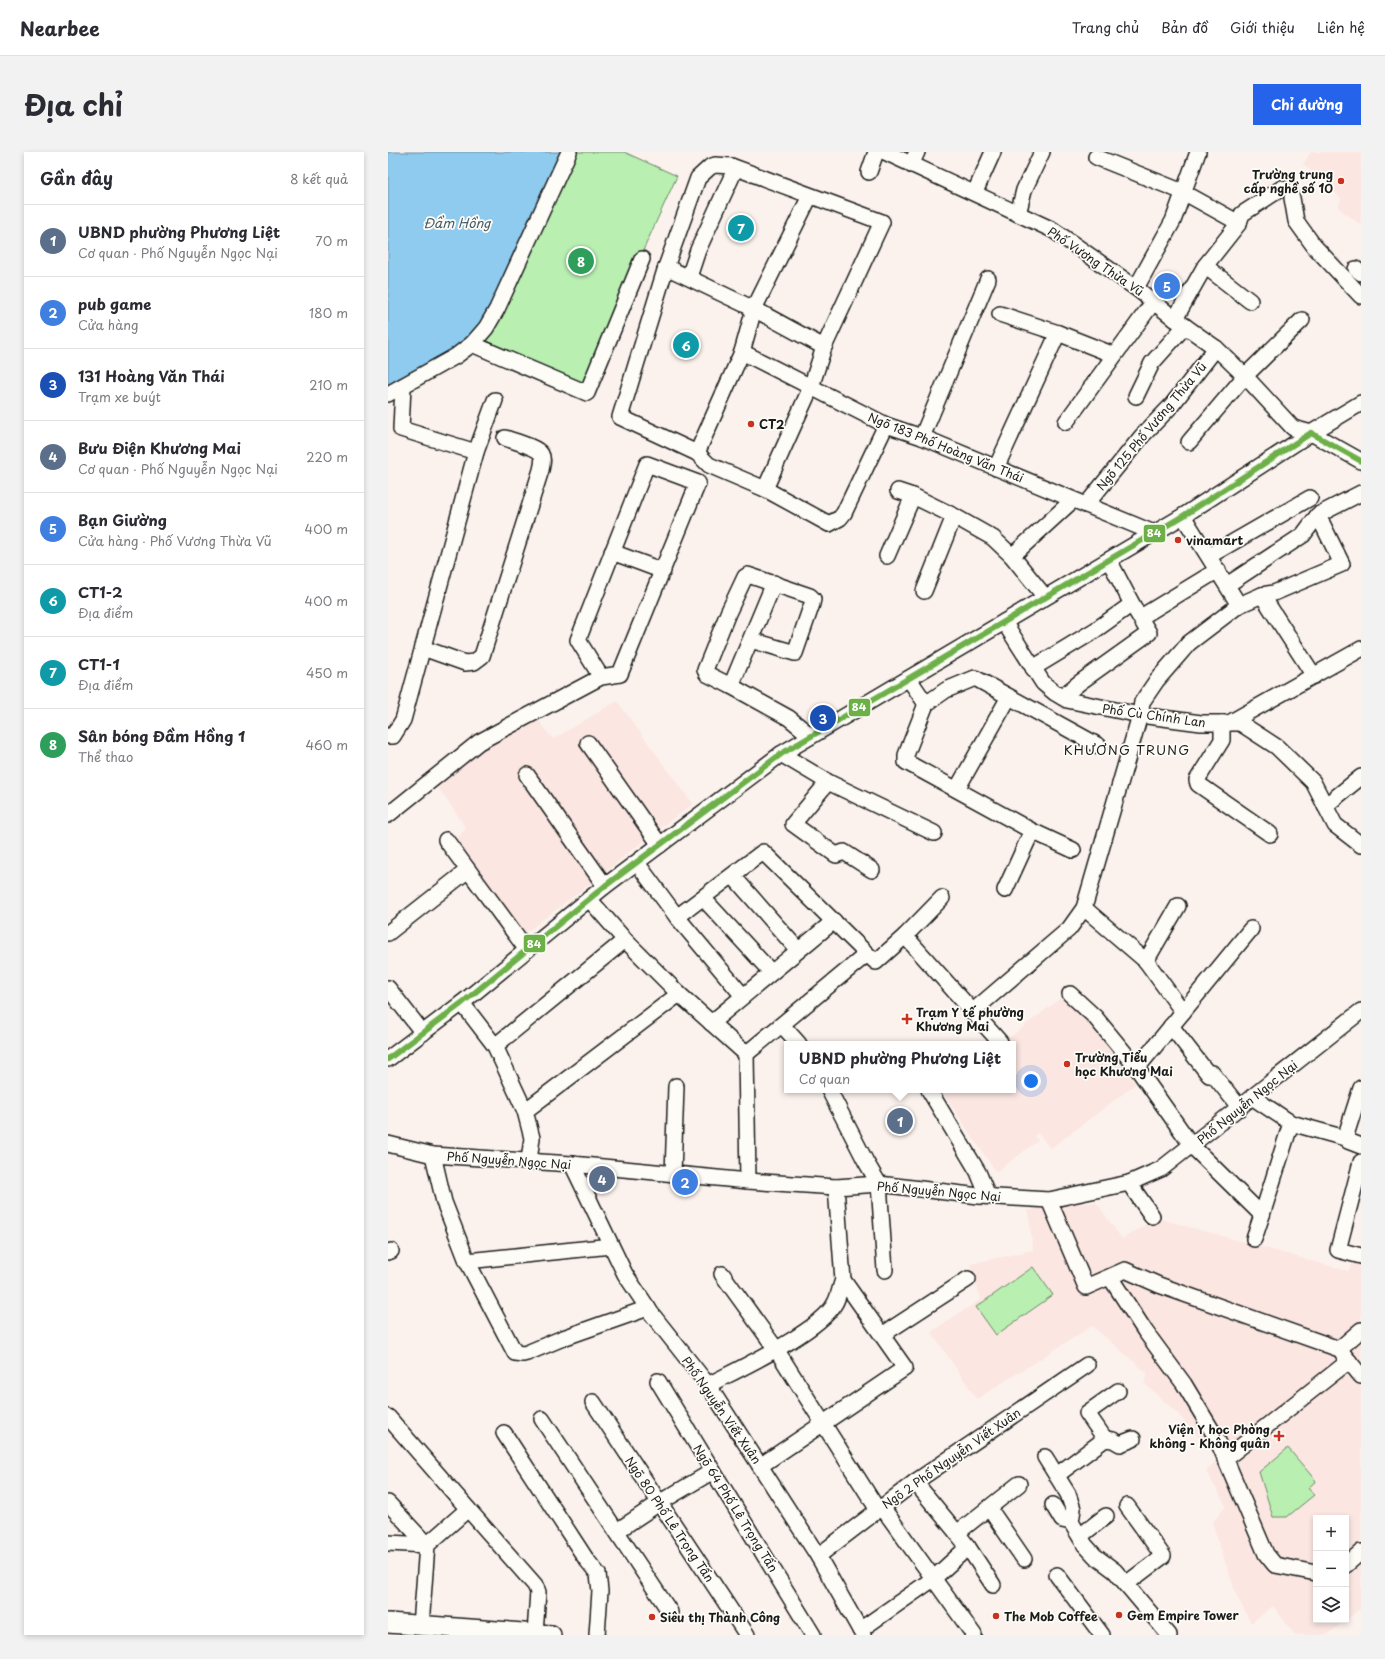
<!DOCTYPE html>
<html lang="vi">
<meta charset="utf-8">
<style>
:root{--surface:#fff;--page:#f2f2f3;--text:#2b2b33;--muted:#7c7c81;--line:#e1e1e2;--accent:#2563eb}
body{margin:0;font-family:"Playpen Sans",sans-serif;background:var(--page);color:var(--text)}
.controls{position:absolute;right:12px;bottom:12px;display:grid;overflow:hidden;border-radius:0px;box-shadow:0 2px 6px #0003}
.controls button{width:36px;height:36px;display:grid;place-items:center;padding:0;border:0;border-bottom:1px solid var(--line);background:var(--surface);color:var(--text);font:20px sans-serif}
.you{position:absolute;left:643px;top:929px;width:14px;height:14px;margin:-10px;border:3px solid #fff;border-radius:50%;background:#1a73e8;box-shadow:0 0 0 6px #1a73e833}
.badge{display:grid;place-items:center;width:26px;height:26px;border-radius:50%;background:var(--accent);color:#fff;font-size:13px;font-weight:700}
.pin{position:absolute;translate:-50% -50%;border:2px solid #fff;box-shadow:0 1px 4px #0006}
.popup{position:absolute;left:396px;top:889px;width:232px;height:52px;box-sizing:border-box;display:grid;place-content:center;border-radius:0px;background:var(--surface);filter:drop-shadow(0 1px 3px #0005);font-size:13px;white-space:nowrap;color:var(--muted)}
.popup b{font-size:15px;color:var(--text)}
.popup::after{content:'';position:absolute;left:50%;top:100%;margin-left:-8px;border:8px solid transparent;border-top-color:var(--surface)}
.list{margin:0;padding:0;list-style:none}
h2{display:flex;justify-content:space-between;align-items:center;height:52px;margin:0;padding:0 16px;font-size:17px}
h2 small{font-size:13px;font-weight:400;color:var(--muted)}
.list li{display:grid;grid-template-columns:26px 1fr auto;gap:12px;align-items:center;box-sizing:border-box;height:72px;padding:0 16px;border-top:1px solid var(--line)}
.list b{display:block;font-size:15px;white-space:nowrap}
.list p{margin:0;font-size:13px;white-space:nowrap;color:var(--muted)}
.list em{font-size:13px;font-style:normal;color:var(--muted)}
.icon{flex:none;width:22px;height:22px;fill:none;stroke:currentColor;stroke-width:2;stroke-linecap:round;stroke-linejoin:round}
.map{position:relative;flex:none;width:973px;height:1483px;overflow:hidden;border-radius:0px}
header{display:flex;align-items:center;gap:24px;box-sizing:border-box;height:56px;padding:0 20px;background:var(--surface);border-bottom:1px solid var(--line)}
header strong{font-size:19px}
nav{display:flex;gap:22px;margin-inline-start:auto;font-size:14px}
.intro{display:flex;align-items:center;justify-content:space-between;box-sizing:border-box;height:96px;padding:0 24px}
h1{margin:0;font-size:28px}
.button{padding:10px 18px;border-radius:0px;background:var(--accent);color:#fff;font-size:14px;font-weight:700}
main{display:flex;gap:24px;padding:0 24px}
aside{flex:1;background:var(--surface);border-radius:0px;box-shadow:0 2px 6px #0003}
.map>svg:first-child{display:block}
</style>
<header>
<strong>Nearbee</strong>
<nav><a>Trang chủ</a><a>Bản đồ</a><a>Giới thiệu</a><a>Liên hệ</a></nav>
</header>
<div class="intro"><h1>Địa chỉ</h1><a class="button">Chỉ đường</a></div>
<main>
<aside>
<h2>Gần đây<small>8 kết quả</small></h2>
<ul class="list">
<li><span class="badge" style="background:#5c6f8a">1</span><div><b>UBND phường Phương Liệt</b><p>Cơ quan · Phố Nguyễn Ngọc Nại</p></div><em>70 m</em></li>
<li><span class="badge" style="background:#3f7fe0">2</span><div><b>pub game</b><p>Cửa hàng</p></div><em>180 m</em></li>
<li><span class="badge" style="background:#1a4fb4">3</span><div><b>131 Hoàng Văn Thái</b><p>Trạm xe buýt</p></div><em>210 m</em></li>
<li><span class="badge" style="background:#5c6f8a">4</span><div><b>Bưu Điện Khương Mai</b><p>Cơ quan · Phố Nguyễn Ngọc Nại</p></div><em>220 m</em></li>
<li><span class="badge" style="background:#3f7fe0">5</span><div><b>Bạn Giường</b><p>Cửa hàng · Phố Vương Thừa Vũ</p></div><em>400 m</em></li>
<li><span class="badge" style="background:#0f9aa8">6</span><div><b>CT1-2</b><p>Địa điểm</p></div><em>400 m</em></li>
<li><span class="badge" style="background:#0f9aa8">7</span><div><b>CT1-1</b><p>Địa điểm</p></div><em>450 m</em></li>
<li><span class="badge" style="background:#2e9e5b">8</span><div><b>Sân bóng Đầm Hồng 1</b><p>Thể thao</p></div><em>460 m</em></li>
</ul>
</aside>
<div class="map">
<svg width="973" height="1483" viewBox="0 0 973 1483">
<rect width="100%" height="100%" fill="#fcf2ed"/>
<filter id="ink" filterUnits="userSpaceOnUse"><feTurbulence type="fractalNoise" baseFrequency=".025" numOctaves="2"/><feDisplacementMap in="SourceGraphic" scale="8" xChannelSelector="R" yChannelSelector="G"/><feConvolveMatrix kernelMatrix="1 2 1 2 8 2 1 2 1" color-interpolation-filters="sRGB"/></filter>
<g filter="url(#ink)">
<g fill="#fbe6e1" fill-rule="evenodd">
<polygon points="923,0 973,0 973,73 950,56 953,46 915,12"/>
<polygon points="229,549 305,652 264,682 211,725 133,784 65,691 78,676 47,631 98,593 147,564 165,587"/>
<polygon points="678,842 748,932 662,997 650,981 646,984 650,989 608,1020 553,938 625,938 625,892 613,892"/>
<path d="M708,1050L734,1087L769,1066L960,1119L966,1109L973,1110V1456L939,1483H907L885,1454L863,1471L849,1445L824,1371L838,1354L818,1319L830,1307L789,1261L756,1231L760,1222L704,1174L589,1247L543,1180L593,1147L582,1112L645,1098L640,1058ZM928,1366H958V1468H928Z"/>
</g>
<g fill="#b9efb1" stroke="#6a8666">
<polygon points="185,0 236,0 289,24 192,237 97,193"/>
<polygon points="645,1115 665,1143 608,1183 588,1155"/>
<polygon points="900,1296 928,1329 920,1336 926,1343 899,1365 885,1365 871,1320"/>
</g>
<polygon fill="#8ecbee" stroke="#60859a" points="0,0 178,0 107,153 81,188 0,239"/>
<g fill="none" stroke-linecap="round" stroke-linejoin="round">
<g stroke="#1c1c1c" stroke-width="18">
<g id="minor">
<polyline points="497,0 665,78 748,136 787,167 828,196 857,224 905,276 923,281 973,309"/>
<polyline points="708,5 795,40 851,71"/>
<polyline points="523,13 529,0"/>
<polyline points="343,14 494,70 436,195 423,235 377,337"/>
<polyline points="481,20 488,0"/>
<polyline points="587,40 605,0"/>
<polyline points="904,46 908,69 926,94 973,144"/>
<polyline points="630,62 636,38 654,0"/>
<polyline points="817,114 851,71 854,62 894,36"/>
<polyline points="278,115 366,157 436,195"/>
<polyline points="968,117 973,121"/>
<polyline points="301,125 310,98 345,22 346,18 343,14 327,13 322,15 310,26 278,115 232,265 309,301 321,313 377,337 441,372 452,366 456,361 498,273"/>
<polyline points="748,136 785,69 810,0"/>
<polyline points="612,162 670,181 726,203"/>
<polyline points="787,167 817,114 862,149"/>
<polyline points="84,192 199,241 254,107"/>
<polyline points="354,200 498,273 534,285 766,381"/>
<polyline points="15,234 13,277 88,300"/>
<polyline points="0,242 68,204 84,192 98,176 109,157 181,0"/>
<polyline points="748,244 764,211 797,174"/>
<polyline points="678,270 766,149"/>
<polyline points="534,285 600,127"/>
<polyline points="801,290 857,224 914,168"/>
<polyline points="309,301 354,200 366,157 422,44"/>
<polyline points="608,316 670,181"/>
<polyline points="510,339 525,344 566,364 605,386 624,404 657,445"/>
<polyline points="698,353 754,284 783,254 828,196"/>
<polyline points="795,364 851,453"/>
<polyline points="224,400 275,419"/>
<polyline points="499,404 525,344"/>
<polyline points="624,404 685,348"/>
<polyline points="821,404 922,346"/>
<polyline points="386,431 343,534 401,566 423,584"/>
<polyline points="839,433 915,383 930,363 973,341"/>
<polyline points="536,439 566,364"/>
<polyline points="874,443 926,524"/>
<polyline points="753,465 830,418"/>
<polyline points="616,470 655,531 667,541 679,548 752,563 813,571 852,571 889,595 925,630 947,673 973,693"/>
<path d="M35,496L77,511L86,510L94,504L153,318C154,313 156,307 153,302C149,295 125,289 117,286"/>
<polyline points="645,516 706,479 744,452"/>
<polyline points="521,527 538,552 558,538 587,526 711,594"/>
<polyline points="343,534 319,522 317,518 340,461 357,425 360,423 422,444 425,447 424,452 407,501 363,488"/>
<polyline points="674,545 691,531 761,481 744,452 721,408"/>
<polyline points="538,552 518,603 518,610 644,679 685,698"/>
<polyline points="834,571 834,588 809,628 810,632 882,682"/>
<polyline points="841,571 973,497"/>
<polyline points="0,584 5,584 15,568 88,300 107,248"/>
<polyline points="200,591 272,693"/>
<polyline points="393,602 440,630 546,681"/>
<polyline points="139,623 217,734"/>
<polyline points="440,630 405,672 448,703 456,700 484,718"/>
<polyline points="569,637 621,545"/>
<polyline points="937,654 973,625"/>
<polyline points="0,663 91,590 213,525 232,522 310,331 259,312 190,488 213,525"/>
<polyline points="58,688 139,798"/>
<polyline points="249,711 289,765 355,844"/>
<polyline points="345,724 410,798"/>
<polyline points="617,738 644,679"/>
<polyline points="315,746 383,820"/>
<polyline points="201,747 237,788 291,842 358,902"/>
<polyline points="790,754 758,809 795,860"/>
<polyline points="696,756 758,809"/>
<polyline points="289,765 375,700 479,802"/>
<polyline points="0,781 80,718"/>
<polyline points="517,784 612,890"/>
<polyline points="0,836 35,881"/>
<polyline points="682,842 707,865 749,916 804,994 874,1063 866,1087"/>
<polyline points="74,851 107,894 137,959 144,986 141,1009"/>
<polyline points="584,860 681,777 696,756 752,563 754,550 769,528 801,491 851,453 874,443 886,441 954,412 930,363"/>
<polyline points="323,871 446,769"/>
<polyline points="394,873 411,892"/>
<polyline points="783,874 821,923 824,921 852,956"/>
<polyline points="107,894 237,788"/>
<polyline points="358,902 479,802 488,810 517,784 554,746"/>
<polyline points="358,902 360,1029"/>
<polyline points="0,907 74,851 217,734 393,602 795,364 923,281 973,251"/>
<polyline points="749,916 863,777"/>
<polyline points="441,938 478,1010 491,1032 497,1118"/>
<polyline points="541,938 590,1020 600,1044"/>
<polyline points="864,945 903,971 957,986 960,989 973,994"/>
<polyline points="137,959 291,842"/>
<polyline points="957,986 973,936"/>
<polyline points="0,992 45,1003 184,1012 360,1029 448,1035 491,1032 591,1044 661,1048 741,1031 773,1017 973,859"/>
<polyline points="45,1003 56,1050 79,1109 127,1201 135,1202 139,1201 175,1186 260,1156"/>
<polyline points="973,1010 950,1098 973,1104"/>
<polyline points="184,1012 237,1122 263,1161 320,1233 430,1404 475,1483"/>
<polyline points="285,1022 288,934"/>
<polyline points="741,1031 764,1064"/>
<polyline points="661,1048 698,1135 737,1118 771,1133 951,1197 973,1178"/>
<polyline points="874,1063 903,971"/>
<polyline points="0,1100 3,1099"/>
<polyline points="79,1109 223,1094"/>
<polyline points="334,1122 388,1197 490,1358"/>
<polyline points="722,1125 757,1179 796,1232 829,1287 878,1402 887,1413 928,1421"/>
<polyline points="494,1183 580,1127"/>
<polyline points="955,1202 973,1224"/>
<polyline points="270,1229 425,1483"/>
<path d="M320,1233C349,1218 433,1179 447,1151C451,1144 452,1135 455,1128"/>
<polyline points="205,1250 359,1483"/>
<polyline points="0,1265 80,1357 39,1393 33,1474"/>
<polyline points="154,1267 282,1460"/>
<polyline points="116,1281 198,1407 210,1422 212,1439 209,1483"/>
<polyline points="717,1287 699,1261 730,1239"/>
<polyline points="657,1305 680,1342 685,1357 683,1370 697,1393 707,1404 727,1419 781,1483"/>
<polyline points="837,1307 961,1209"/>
<polyline points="372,1314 517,1216 455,1128 448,1035"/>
<polyline points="669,1323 717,1287 725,1288 732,1292 745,1287"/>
<polyline points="527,1330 569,1381"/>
<polyline points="0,1351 39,1393"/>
<polyline points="665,1353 674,1368 683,1370"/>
<polyline points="494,1355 586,1483"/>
<polyline points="601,1356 636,1407"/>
<polyline points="80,1357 147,1433 150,1440 147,1481"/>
<polyline points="229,1379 271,1351 325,1319"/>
<polyline points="692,1384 718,1364"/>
<polyline points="0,1391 39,1393"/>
<polyline points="580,1395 605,1433"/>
<polyline points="430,1404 527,1330 699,1213"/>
<polyline points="958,1413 973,1400"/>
<polyline points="669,1423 714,1483"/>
<polyline points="738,1432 775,1404 739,1354"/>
<polyline points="472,1478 545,1427 580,1395 569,1381 631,1332"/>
</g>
</g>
<g stroke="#1c1c1c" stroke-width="22">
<polyline id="major" points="0,1471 163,1483"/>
</g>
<use href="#minor" stroke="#fdfcf7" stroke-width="15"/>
<use href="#major" stroke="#fdfcf7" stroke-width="19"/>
<g stroke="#fdfcf7" stroke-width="9">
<g id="bus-1">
<polyline points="923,281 973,309"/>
<polyline points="0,907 74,851 217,734 393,602 795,364 923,281"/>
</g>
</g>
<use href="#bus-1" stroke="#6db048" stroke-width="6"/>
</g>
</g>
<g fill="#c8321e" stroke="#fdfcf7" stroke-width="1.5">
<circle cx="953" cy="29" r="4"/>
<circle cx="363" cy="272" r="4"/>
<circle cx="790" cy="388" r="4"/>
<path d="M517 861h4v4h4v4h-4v4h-4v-4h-4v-4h4z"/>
<circle cx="679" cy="912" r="4"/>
<path d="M889 1278h4v4h4v4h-4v4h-4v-4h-4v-4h4z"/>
<circle cx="731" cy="1463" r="4"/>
<circle cx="608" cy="1464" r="4"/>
<circle cx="264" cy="1465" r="4"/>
</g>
<g text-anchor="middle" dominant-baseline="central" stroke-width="3.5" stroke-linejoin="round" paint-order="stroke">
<g font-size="12" font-weight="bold" fill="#1c1c1c" stroke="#fdfcf7" text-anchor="start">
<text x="945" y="22" text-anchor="end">Trường trung<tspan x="945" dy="14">cấp nghề số 10</tspan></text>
<text x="371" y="272">CT2</text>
<text x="798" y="388">vinamart</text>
<text x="528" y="860">Trạm Y tế phường<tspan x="528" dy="14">Khương Mai</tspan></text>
<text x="687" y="905">Trường Tiểu<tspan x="687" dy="14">học Khương Mai</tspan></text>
<text x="882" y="1277" text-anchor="end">Viện Y học Phòng<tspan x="882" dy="14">không - Không quân</tspan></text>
<text x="739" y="1463">Gem Empire Tower</text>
<text x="616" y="1464">The Mob Coffee</text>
<text x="272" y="1465">Siêu thị Thành Công</text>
</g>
<g font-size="12" fill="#1c1c1c" stroke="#fdfcf7">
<text transform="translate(708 109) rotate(34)">Phố Vương Thừa Vũ</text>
<text transform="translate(763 274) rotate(-50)">Ngõ 125 Phố Vương Thừa Vũ</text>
<text transform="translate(558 295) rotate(22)">Ngõ 183 Phố Hoàng Văn Thái</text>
<text transform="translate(766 563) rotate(8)">Phố Cù Chính Lan</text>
<text transform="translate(859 950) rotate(-39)">Phố Nguyễn Ngọc Nại</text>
<text transform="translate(121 1008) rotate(4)">Phố Nguyễn Ngọc Nại</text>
<text transform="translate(551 1039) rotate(5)">Phố Nguyễn Ngọc Nại</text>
<text transform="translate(334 1258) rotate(55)">Phố Nguyễn Viết Xuân</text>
<text transform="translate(563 1306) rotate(-35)">Ngõ 2 Phố Nguyễn Viết Xuân</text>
<text transform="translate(348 1356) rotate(58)">Ngõ 64 Phố Lê Trọng Tấn</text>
<text transform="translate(282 1367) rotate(56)">Ngõ 80 Phố Lê Trọng Tấn</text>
</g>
<g font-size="13" font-style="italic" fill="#445966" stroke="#fdfcf7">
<text x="69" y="70">Đầm Hồng</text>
</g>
<g font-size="13" letter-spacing="1" fill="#1c1c1c" stroke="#fdfcf7">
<text x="739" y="597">KHƯƠNG TRUNG</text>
</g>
</g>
<g stroke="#fdfcf7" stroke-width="1.5">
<rect x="755" y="372" width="23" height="19" rx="4" fill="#6db048"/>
<rect x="460" y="546" width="23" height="19" rx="4" fill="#6db048"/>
<rect x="135" y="782" width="23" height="19" rx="4" fill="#6db048"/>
</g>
<g font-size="11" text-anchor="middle" font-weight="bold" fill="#fff">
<text x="766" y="385">84</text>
<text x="471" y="559">84</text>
<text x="146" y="796">84</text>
</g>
</svg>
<div class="controls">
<button>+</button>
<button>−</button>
<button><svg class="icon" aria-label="layers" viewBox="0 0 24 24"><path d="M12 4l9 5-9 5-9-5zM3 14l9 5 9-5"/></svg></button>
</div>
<div class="you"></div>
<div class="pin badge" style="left:512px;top:969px;background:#5c6f8a">1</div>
<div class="popup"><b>UBND phường Phương Liệt</b>Cơ quan</div>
<div class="pin badge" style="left:297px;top:1030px;background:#3f7fe0">2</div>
<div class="pin badge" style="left:435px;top:566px;background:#1a4fb4">3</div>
<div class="pin badge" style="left:214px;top:1027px;background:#5c6f8a">4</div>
<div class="pin badge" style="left:779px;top:134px;background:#3f7fe0">5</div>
<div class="pin badge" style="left:298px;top:193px;background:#0f9aa8">6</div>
<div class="pin badge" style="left:353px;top:76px;background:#0f9aa8">7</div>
<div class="pin badge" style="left:193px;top:109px;background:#2e9e5b">8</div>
</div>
</main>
